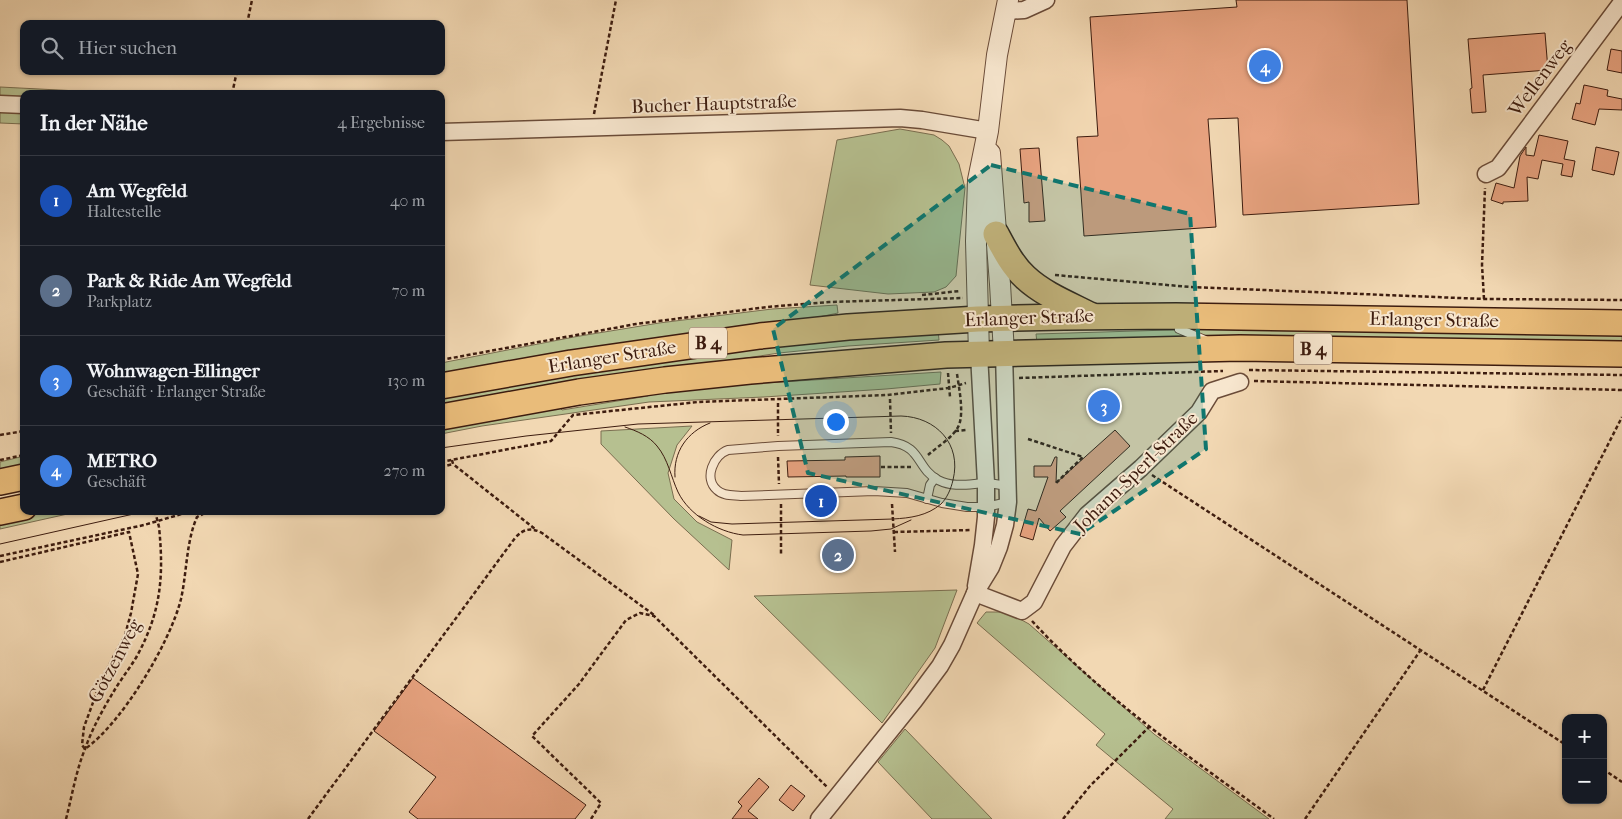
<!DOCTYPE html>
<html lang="de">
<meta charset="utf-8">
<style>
:root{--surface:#171b24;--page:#242831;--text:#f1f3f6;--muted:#9ea1a6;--line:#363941;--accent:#c59692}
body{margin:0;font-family:"IM FELL French Canon",serif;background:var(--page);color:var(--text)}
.controls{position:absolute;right:15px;bottom:15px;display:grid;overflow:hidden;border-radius:10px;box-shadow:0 1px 4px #0004}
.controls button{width:45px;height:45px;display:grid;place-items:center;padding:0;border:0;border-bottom:1px solid var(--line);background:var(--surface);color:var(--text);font:25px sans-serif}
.you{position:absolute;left:835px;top:421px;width:18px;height:18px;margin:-12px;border:4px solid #fff;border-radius:50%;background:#1a73e8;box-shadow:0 0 0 8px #1a73e833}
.badge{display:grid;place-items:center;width:32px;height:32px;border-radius:50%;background:var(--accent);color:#fff;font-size:16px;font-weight:700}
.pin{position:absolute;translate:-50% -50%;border:2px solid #fff;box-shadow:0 1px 5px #0006}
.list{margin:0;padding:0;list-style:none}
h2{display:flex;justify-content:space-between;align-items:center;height:65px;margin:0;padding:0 20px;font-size:21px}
h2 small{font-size:16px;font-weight:400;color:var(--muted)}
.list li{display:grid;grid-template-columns:32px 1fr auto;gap:15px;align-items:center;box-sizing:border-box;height:90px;padding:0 20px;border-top:1px solid var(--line)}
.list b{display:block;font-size:19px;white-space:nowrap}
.list p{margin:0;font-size:16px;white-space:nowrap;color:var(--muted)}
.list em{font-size:16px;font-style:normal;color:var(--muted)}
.icon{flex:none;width:28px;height:28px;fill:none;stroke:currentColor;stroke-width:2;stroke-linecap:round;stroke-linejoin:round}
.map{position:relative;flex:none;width:1622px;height:819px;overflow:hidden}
.search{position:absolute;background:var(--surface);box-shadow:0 1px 4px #0004;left:20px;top:20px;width:425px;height:55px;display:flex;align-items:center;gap:12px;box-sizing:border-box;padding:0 18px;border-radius:10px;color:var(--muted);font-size:19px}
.panel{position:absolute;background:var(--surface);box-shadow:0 1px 4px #0004;left:20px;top:90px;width:425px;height:425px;border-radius:10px}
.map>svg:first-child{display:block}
</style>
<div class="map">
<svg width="1622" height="819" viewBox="0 0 1622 819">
<rect width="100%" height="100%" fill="#f2d8b3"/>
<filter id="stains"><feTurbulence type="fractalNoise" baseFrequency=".004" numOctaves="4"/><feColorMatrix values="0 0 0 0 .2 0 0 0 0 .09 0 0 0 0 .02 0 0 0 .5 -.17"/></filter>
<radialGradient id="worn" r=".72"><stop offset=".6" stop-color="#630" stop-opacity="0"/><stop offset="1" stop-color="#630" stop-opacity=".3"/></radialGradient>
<g fill="#b6c090" stroke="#7a6e50">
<polygon points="0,87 137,94 24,94 24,124 0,123"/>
<polygon points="900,129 934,135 942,140 949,146 959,164 965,188 956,276 946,287 934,292 888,294 810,285 837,140"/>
<polygon points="837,305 838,313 795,322 441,378 441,363 574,337 659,323 772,309"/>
<polygon points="1236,328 1622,330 1622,346 1037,343 1036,334"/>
<polygon points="938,330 939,340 848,346 779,353 650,373 441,409 441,393 710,350"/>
<polygon points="941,372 940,384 886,389 764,397 649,402 482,426 441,434 441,425 556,404 562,410 648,396 653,390"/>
<polygon points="692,426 677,445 668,473 674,499 697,522 732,540 729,570 674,519 601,444 601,431"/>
<polygon points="24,456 24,468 0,474 0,462"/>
<polygon points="35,511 81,511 0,529 0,519"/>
<polygon points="957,590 935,648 882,723 754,596"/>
<polygon points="986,612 1007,612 1029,624 1154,734 1269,819 1165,819 1173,809 1096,745 1105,734 977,623"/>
<polygon points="905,729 992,819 932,819 878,762"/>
</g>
<g fill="#e8a380" stroke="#3d1c0f">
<polygon points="1236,0 1407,0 1419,204 1243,215 1238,118 1208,119 1216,227 1084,236 1077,137 1098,136 1090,17 1237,7"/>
<polygon points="1545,33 1548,70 1483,75 1486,112 1472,113 1470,89 1472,88 1468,39"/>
<polygon points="1611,49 1622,51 1622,73 1607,70"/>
<polygon points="1584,85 1608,90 1607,96 1622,99 1622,110 1599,109 1595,125 1572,119 1576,103 1580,104"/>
<polygon points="1539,135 1568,141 1564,159 1575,161 1572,177 1561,175 1563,164 1542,160 1538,179 1527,177 1528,201 1503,202 1503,204 1491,200 1496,183 1514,188 1520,156 1526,147 1526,155 1534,156"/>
<polygon points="1596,147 1619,152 1614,175 1592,170"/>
<polygon points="1039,148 1045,221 1029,222 1029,202 1024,203 1020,149"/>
<polygon points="1115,430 1130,446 1060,511 1066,517 1050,531 1039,518 1033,540 1020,536 1028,509 1036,511 1048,477 1034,477 1034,466 1051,466 1055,457 1057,457 1056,483"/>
<polygon points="880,456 880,477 846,477 846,476 788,477 787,461 845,460 845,457"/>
<polygon points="413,678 586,805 575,819 418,819 409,812 436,777 374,731"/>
<polygon points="759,778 769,787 748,811 758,819 732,819 742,806 738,802"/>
<polygon points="791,785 805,796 793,811 779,800"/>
</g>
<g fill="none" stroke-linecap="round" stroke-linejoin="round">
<g stroke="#6a4b38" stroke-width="10">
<g id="service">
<polyline points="1179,329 1205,340"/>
<path d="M1008,486C1000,485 992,483 985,483C968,484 954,488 938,480C916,468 922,446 891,442L778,446L728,450C714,455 703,478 717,490C723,496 733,495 741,496L874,491L907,493L942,503L967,507H986L1008,502"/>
<polyline points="927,499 930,485 935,478"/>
</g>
</g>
<g stroke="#6a4b38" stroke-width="19">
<g id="minor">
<polyline points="1006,11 1024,10 1046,0"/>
<polyline points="0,104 24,105"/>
<polyline points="441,132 900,118 922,120 988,131"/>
<polyline points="1486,174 1498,168 1622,2"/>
<polyline points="976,586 983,545 986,517 986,483 979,354"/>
<polyline points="975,593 1022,611 1034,602 1063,546 1087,515 1141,468 1199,412 1212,391 1240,382"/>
<polyline points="819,819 914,701 940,666 952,645 975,593 991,567 999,547 1005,525 1008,502 1004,353"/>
</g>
</g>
<g stroke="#6a4b38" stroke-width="22">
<g id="tertiary">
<polyline points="990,153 1000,284 1004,353"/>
<polyline points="979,354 976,241 978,180 988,131 997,55 1008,0"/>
</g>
</g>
<g stroke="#3d1c0f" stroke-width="28">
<g id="primary">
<path d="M996,234C1004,249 1012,265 1025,277C1043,294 1068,304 1090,315"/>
<polyline points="441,386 571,363 760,336 848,327 978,319 1064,317 1176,316 1622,323"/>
<polyline points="441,417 579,392 665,380 750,371 946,355 1240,348 1622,354"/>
<polyline points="0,482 24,477"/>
<polyline points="0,512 24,507"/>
</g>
</g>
<g stroke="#3d1c0f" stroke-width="2.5" stroke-dasharray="4 2.5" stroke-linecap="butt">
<polyline points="247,24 252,0"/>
<polyline points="232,94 237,71"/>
<polyline points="594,114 616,0"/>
<polyline points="1055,275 1190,287 1484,299 1622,300"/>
<polyline points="922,295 960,291"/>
<polyline points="1484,299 1482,265 1485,188"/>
<polyline points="441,360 636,324 767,307 829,302 963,298"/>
<polyline points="1249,370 1622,375"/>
<polyline points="948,373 950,397"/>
<polyline points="1019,378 1223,371"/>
<polyline points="1254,381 1622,390"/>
<polyline points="890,399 891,433"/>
<polyline points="778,403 778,436"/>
<polyline points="955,431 966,430"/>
<polyline points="0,435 24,431"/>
<polyline points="1028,439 1083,457 1055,484"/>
<path d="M928,455C938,446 954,437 959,425C964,412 959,388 957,374"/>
<polyline points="778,457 779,484"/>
<polyline points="0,460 24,455"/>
<polyline points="452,460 453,464 535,529"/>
<polyline points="441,462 551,441 573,415 698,402 887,395 949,388 966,383"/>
<polyline points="441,467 453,464"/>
<polyline points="881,467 912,467"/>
<polyline points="1152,475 1566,745"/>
<polyline points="781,504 781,555"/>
<polyline points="892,504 895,552"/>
<polyline points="195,511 197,517"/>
<polyline points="894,532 971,530"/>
<polyline points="0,556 144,525 192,511"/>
<path d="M0,562L129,532L138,574L131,613L125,635L102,678L84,727L82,745L85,749C122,723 170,643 181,599C187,572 186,542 197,517L209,511"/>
<path d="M1032,621C1103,698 1190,757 1274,819"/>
<polyline points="1483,690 1622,417"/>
<polyline points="1603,769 1622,782"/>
<path d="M66,819C72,796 76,771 85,749C92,729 103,709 114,691C121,679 130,668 137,656C161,612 164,576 159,527"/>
<path d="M308,819L515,538C523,529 531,527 542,533L654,615"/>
<polyline points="591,819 601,803 532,736 579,684 626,620 640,613 654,616 827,787"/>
<polyline points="1063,819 1090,786 1149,727"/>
<polyline points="1305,819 1420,651"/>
</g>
<use href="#service" stroke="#f7e6ce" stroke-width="8"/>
<use href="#minor" stroke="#f7e6ce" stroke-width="16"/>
<use href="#tertiary" stroke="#f7e6ce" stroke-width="20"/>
<use href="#primary" stroke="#e9bc7a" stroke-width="25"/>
<g stroke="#3d1c0f" stroke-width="1">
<path d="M625,427C637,431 649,436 657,446C668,459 671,477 678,492C689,515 718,532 743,535L871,531L891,529L911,520"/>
<path d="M441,448L526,436L638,424L901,416C936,417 962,444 953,480C951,489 947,498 941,504C927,516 910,518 893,519L732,524L711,522L699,516"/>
<path d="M675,477C673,452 687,432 710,423"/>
<polyline points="0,544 147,511"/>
</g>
<polyline stroke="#3d1c0f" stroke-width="2.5" stroke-dasharray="4 2.5" stroke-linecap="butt" points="155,511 159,527"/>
</g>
<path fill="#0f766e" fill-opacity="0.2" stroke="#0f766e" stroke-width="4" stroke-dasharray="10 6" stroke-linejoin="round" d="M991,165L1190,214L1206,449L1080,534L808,473L773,329Z"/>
<g text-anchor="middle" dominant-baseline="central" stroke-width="4" stroke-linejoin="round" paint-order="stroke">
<g fill="#f7e6ce" stroke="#755948" stroke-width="1">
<rect x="689" y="327.5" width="38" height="31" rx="4"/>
<rect x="1294" y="333.5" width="38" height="31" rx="4"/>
</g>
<g font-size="18" font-weight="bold" fill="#3d1c0f">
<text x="708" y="343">B 4</text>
<text x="1313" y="349">B 4</text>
</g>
<g font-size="19" fill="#3d1c0f" stroke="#f7e6ce">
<text transform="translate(1540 78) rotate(-53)">Wellenweg</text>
<text transform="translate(714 104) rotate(-2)">Bucher Hauptstraße</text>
<text transform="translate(1029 318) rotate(-2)">Erlanger Straße</text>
<text transform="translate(1434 320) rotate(1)">Erlanger Straße</text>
<text transform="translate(612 357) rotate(-9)">Erlanger Straße</text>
<text transform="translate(1136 472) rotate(-44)">Johann-Sperl-Straße</text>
<text transform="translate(115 661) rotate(-62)">Götzenweg</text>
</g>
</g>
<rect width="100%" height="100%" filter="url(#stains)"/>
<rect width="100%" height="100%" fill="url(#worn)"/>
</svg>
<div class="controls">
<button>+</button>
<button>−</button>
</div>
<div class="you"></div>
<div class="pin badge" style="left:821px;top:501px;background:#1a4fb4">1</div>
<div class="pin badge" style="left:838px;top:555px;background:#5c6f8a">2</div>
<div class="pin badge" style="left:1104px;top:406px;background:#3f7fe0">3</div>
<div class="pin badge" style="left:1265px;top:66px;background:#3f7fe0">4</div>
<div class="search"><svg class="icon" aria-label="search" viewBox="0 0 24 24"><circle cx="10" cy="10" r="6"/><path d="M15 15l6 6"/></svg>Hier suchen</div>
<section class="panel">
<h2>In der Nähe<small>4 Ergebnisse</small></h2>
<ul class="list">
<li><span class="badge" style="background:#1a4fb4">1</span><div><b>Am Wegfeld</b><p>Haltestelle</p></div><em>40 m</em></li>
<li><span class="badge" style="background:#5c6f8a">2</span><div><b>Park &amp; Ride Am Wegfeld</b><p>Parkplatz</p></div><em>70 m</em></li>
<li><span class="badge" style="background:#3f7fe0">3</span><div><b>Wohnwagen-Ellinger</b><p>Geschäft · Erlanger Straße</p></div><em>130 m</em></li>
<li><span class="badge" style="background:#3f7fe0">4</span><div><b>METRO</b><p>Geschäft</p></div><em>270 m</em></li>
</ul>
</section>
</div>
